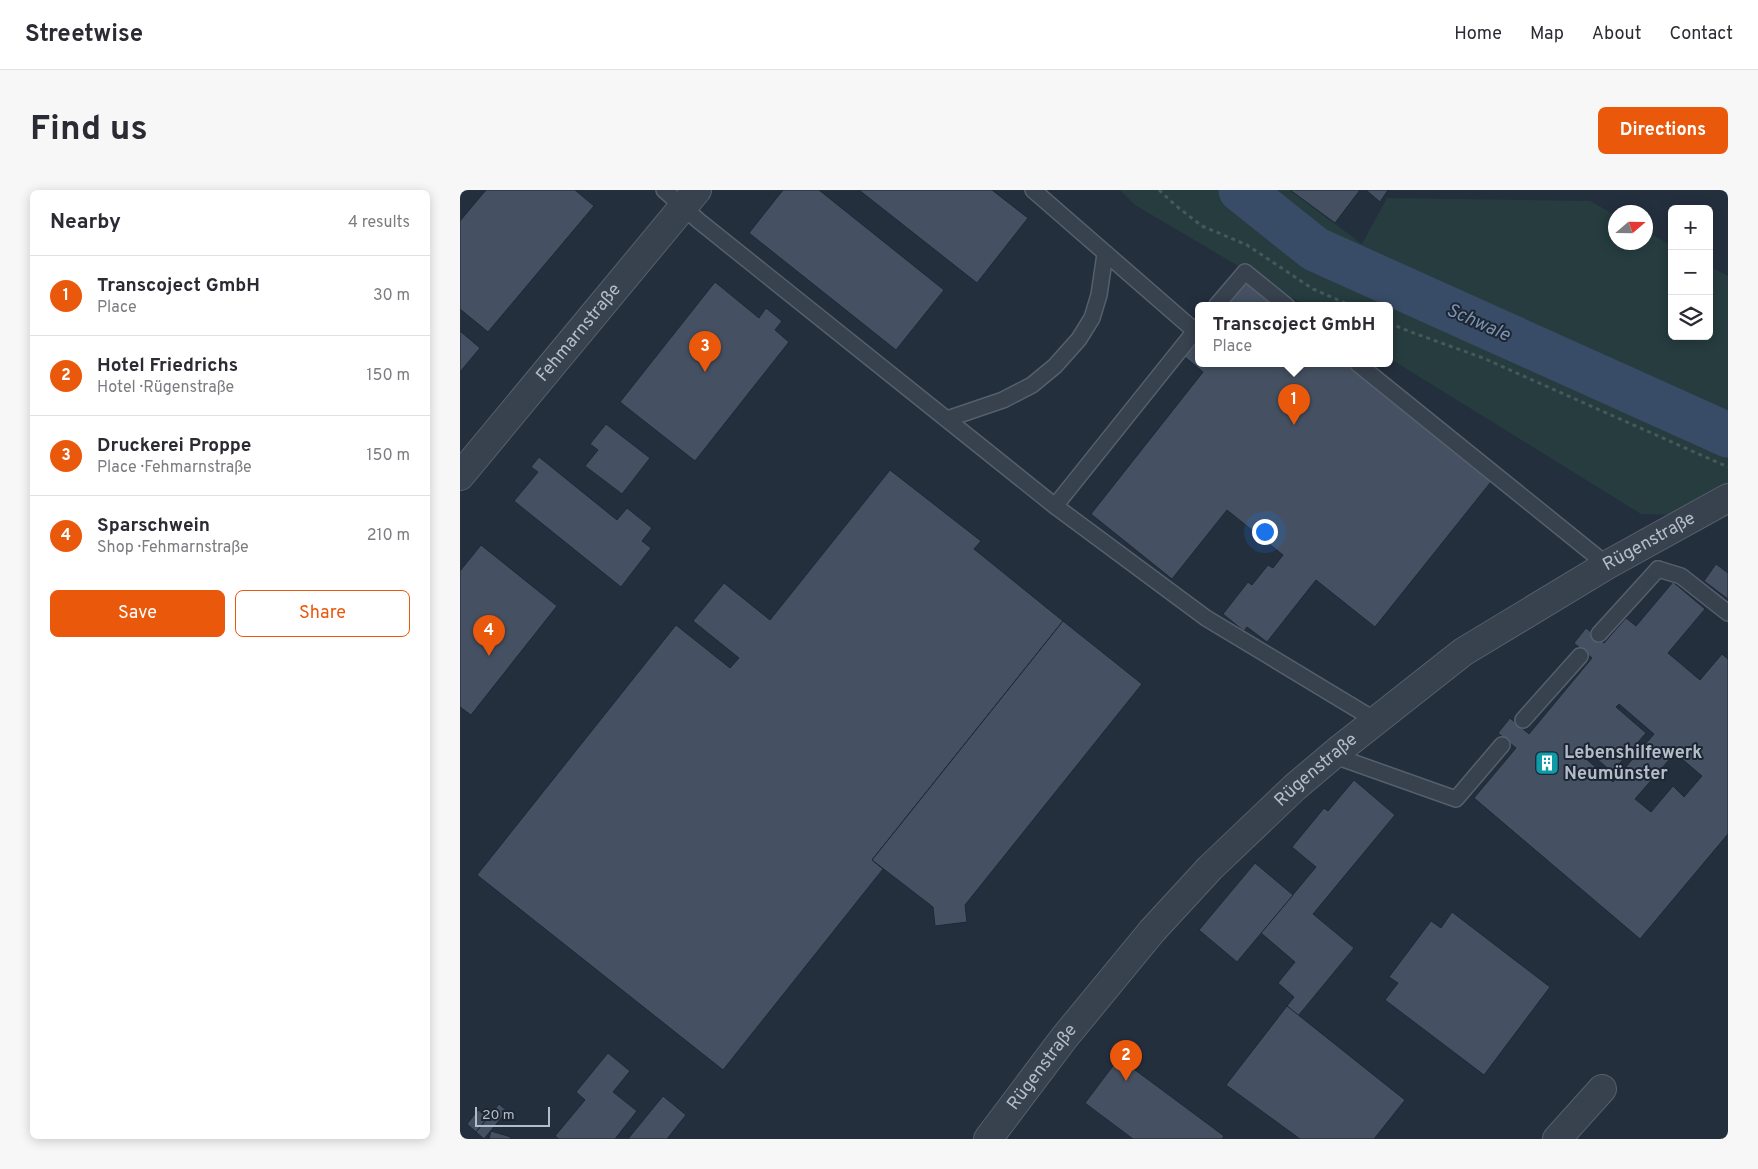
<!DOCTYPE html>
<meta charset="utf-8">
<style>
:root{--surface:#fff;--page:#f7f7f7;--text:#2b2b33;--muted:#7c7c81;--line:#e1e1e2;--accent:#ea580c}
body{margin:0;font-family:Overpass,sans-serif;background:var(--page);color:var(--text)}
.controls{position:absolute;right:15px;top:15px;display:grid;overflow:hidden;border-radius:8px;box-shadow:0 2px 12px #0003}
.controls button{width:45px;height:45px;display:grid;place-items:center;padding:0;border:0;border-bottom:1px solid var(--line);background:var(--surface);color:var(--text);font:25px sans-serif}
.compass{position:absolute;left:1148px;top:15px;width:45px;height:45px;border-radius:50%;background:var(--surface);box-shadow:0 2px 12px #0003;rotate:70deg}
.scale{position:absolute;left:15px;bottom:12px;width:75px;box-sizing:border-box;padding-left:5px;border:2px solid #b4bcc9;border-top:0;font-size:14px;line-height:18px;white-space:nowrap;color:#b4bcc9;-webkit-text-stroke:4px #1d2633;paint-order:stroke}
.you{position:absolute;left:804px;top:341px;width:18px;height:18px;margin:-12px;border:4px solid #fff;border-radius:50%;background:#1a73e8;box-shadow:0 0 0 8px #1a73e833}
.badge{display:grid;place-items:center;width:32px;height:32px;border-radius:50%;background:var(--accent);color:#fff;font-size:16px;font-weight:700}
.pin{position:absolute;translate:-50% -41px;filter:drop-shadow(0 1px 2px #0008)}
.pin::after{content:'';position:absolute;top:26px;width:18px;height:15px;background:inherit;clip-path:polygon(0 0,100% 0,50% 100%)}
.popup{position:absolute;left:735px;top:112px;width:198px;height:65px;box-sizing:border-box;display:grid;place-content:center;border-radius:8px;background:var(--surface);filter:drop-shadow(0 1px 4px #0005);font-size:16px;white-space:nowrap;color:var(--muted)}
.popup b{font-size:19px;color:var(--text)}
.popup::after{content:'';position:absolute;left:50%;top:100%;margin-left:-10px;border:10px solid transparent;border-top-color:var(--surface)}
.list{margin:0;padding:0;list-style:none}
h2{display:flex;justify-content:space-between;align-items:center;height:65px;margin:0;padding:0 20px;font-size:21px}
h2 small{font-size:16px;font-weight:400;color:var(--muted)}
.list li{display:grid;grid-template-columns:32px 1fr auto;gap:15px;align-items:center;box-sizing:border-box;height:80px;padding:0 20px;border-top:1px solid var(--line)}
.list b{display:block;font-size:19px;white-space:nowrap}
.list p{margin:0;font-size:16px;white-space:nowrap;color:var(--muted)}
.list em{font-size:16px;font-style:normal;color:var(--muted)}
.actions{display:flex;gap:10px;padding:15px 20px}
.actions a{flex:1;padding:11px 0;border:1px solid var(--accent);border-radius:8px;text-align:center;font-size:18px;color:var(--accent)}
.actions .main{background:var(--accent);color:#fff}
.icon{flex:none;width:28px;height:28px;fill:none;stroke:currentColor;stroke-width:2;stroke-linecap:round;stroke-linejoin:round}
.map{position:relative;flex:none;width:1268px;height:949px;overflow:hidden;border-radius:8px}
header{display:flex;align-items:center;gap:30px;box-sizing:border-box;height:70px;padding:0 25px;background:var(--surface);border-bottom:1px solid var(--line)}
header strong{font-size:24px}
nav{display:flex;gap:28px;margin-inline-start:auto;font-size:18px}
.intro{display:flex;align-items:center;justify-content:space-between;box-sizing:border-box;height:120px;padding:0 30px}
h1{margin:0;font-size:35px}
.button{padding:12px 22px;border-radius:8px;background:var(--accent);color:#fff;font-size:18px;font-weight:700}
main{display:flex;gap:30px;padding:0 30px}
aside{flex:1;background:var(--surface);border-radius:8px;box-shadow:0 2px 12px #0003}
.map>svg:first-child{display:block}
</style>
<header>
<strong>Streetwise</strong>
<nav><a>Home</a><a>Map</a><a>About</a><a>Contact</a></nav>
</header>
<div class="intro"><h1>Find us</h1><a class="button">Directions</a></div>
<main>
<aside>
<h2>Nearby<small>4 results</small></h2>
<ul class="list">
<li><span class="badge">1</span><div><b>Transcoject GmbH</b><p>Place</p></div><em>30 m</em></li>
<li><span class="badge">2</span><div><b>Hotel Friedrichs</b><p>Hotel · Rügenstraße</p></div><em>150 m</em></li>
<li><span class="badge">3</span><div><b>Druckerei Proppe</b><p>Place · Fehmarnstraße</p></div><em>150 m</em></li>
<li><span class="badge">4</span><div><b>Sparschwein</b><p>Shop · Fehmarnstraße</p></div><em>210 m</em></li>
</ul>
<div class="actions"><a class="main">Save</a><a>Share</a></div>
</aside>
<div class="map">
<svg width="1268" height="949" viewBox="0 0 1268 949">
<rect width="100%" height="100%" fill="#242f3e"/>
<polygon fill="#263c3f" points="660,0 830,0 902,54 927,8 1130,11 1155,25 1156,52 1186,52 1186,41 1212,56 1212,146 1249,146 1249,76 1268,86 1268,326 1181,324 929,168 929,116 846,116 675,15"/>
<g fill="none" stroke-linecap="round" stroke-linejoin="round">
<polyline stroke="#394c67" stroke-width="45" points="781,0 855,59 1268,245"/>
</g>
<g fill="#455162" stroke="#1f2835" fill-rule="evenodd">
<polygon points="26,0 115,0 134,16 28,142 0,119 0,31"/>
<polygon points="323,0 359,0 484,100 436,160 289,43"/>
<polygon points="399,0 532,0 568,28 517,93"/>
<polygon points="830,0 900,0 875,33"/>
<polygon points="906,0 928,0 920,12"/>
<polygon points="786,90 819,116 765,116"/>
<polygon points="255,92 299,128 306,118 322,131 315,140 329,152 235,271 160,212"/>
<polygon points="0,141 20,158 0,182"/>
<polygon points="739,149 739,174 891,174 1034,288 915,437 856,390 807,452 787,437 784,441 763,424 788,392 792,395 808,375 813,378 823,365 767,320 712,389 631,324 743,182 725,167"/>
<polygon points="146,234 190,268 162,304 125,276 138,260 130,254"/>
<polygon points="79,267 157,330 167,318 192,338 182,351 191,358 161,397 54,311 78,282 71,277"/>
<polygon points="430,280 521,351 514,359 603,431 412,670 423,679 263,880 17,685 216,435 270,478 279,468 233,431 264,393 310,430"/>
<polygon points="21,355 97,416 11,525 0,517 0,381"/>
<polygon points="1256,374 1268,383 1268,409 1244,391"/>
<path d="M1213,392L1245,419L1208,463L1240,490L1262,464L1268,469V644L1180,749L1014,608L1056,558L1038,543L1050,528L1069,544L1132,468L1114,453L1126,438L1144,453L1166,428L1176,436ZM1159,514L1194,544L1153,592L1118,562L1123,557L1152,582L1186,543L1156,517ZM1215,563L1242,586L1224,607L1213,596L1191,622L1175,609Z"/>
<polygon points="603,431 682,494 505,715 507,732 475,736 473,717 412,670"/>
<polygon points="894,590 935,625 853,724 894,758 838,826 827,816 834,807 818,793 835,772 801,743 856,677 832,657 864,618 868,621"/>
<polygon points="795,673 833,705 777,772 739,740"/>
<polygon points="992,722 1090,797 1024,885 925,810 938,793 929,787 971,731 981,738"/>
<polygon points="827,816 945,910 914,949 840,949 766,895"/>
<polygon points="148,863 170,881 153,902 177,921 155,949 99,949 95,946 125,910 116,902"/>
<polygon points="659,868 764,946 762,949 673,949 625,913"/>
<polygon points="203,906 226,925 207,949 168,949"/>
<polygon points="39,914 47,921 24,949 16,942"/>
<polygon points="18,920 28,927 16,942 7,934"/>
<polygon points="31,941 51,947 50,949 29,949"/>
</g>
<g fill="none" stroke-linecap="round" stroke-linejoin="round">
<g stroke="#565f6c" stroke-width="18">
<g id="lane">
<polyline points="204,0 239,31 595,316 746,428 915,530"/>
<polyline points="573,0 735,141"/>
<polyline points="756,116 785,82 827,116"/>
<polyline points="898,174 1147,375"/>
<polyline points="487,229 543,210 572,195 595,176 619,149 632,128 639,105 645,64"/>
<polyline points="595,316 739,136"/>
<polyline points="1198,379 1221,386 1268,423"/>
<polyline points="1139,444 1198,379"/>
<polyline points="1063,530 1120,466"/>
<polyline points="872,565 996,609 1042,555"/>
</g>
</g>
<g stroke="#565f6c" stroke-width="30">
<g id="street">
<path id="s1" d="M0,286L237,0"/>
<path id="s2" d="M528,949L604,848L692,741L750,678L835,597L880,559L1003,462L1147,375L1268,308"/>
<polyline points="1097,949 1142,899"/>
</g>
</g>
<g stroke="#44595c" stroke-width="3" stroke-dasharray="4 4" stroke-linecap="butt">
<polyline points="699,0 715,15 742,36 787,55 853,99 892,116"/>
<polyline points="929,133 951,142 1023,168 1268,277"/>
</g>
<use href="#lane" stroke="#38414e" stroke-width="15"/>
<use href="#street" stroke="#38414e" stroke-width="28"/>
</g>
<defs>
<g id="building-square" transform="scale(1.25)"><rect x="-9" y="-9" width="18" height="18" rx="4" fill="#0f9aa8" stroke="#1d2633"/><path d="M-4-6H4V6H1V3H-1V6H-4ZM-2.5-4.3h1.7v1.8h-1.7ZM.8-4.3h1.7v1.8H.8ZM-2.5-1h1.7V.8h-1.7ZM.8-1h1.7V.8H.8Z" fill="#fff"/></g>
</defs>
<g fill-rule="evenodd">
<use href="#building-square" x="1087" y="573"/>
</g>
<g text-anchor="middle" dominant-baseline="central" stroke-width="4" stroke-linejoin="round" paint-order="stroke">
<g font-size="18" fill="#b4bcc9" stroke="#1d2633">
<text stroke="none"><textPath href="#s1" startOffset="186">Fehmarnstraße</textPath></text>
<text stroke="none"><textPath href="#s2" startOffset="900">Rügenstraße</textPath></text>
<text stroke="none"><textPath href="#s2" startOffset="495">Rügenstraße</textPath></text>
<text stroke="none"><textPath href="#s2" startOffset="90">Rügenstraße</textPath></text>
</g>
<g font-size="18" font-weight="bold" fill="#b4bcc9" stroke="#1d2633" text-anchor="start">
<text x="1104" y="563">Lebenshilfewerk<tspan x="1104" dy="21">Neumünster</tspan></text>
</g>
<g font-size="19" font-style="italic" fill="#7c92b1" stroke="#1d2633">
<text transform="translate(1018 133) rotate(24)">Schwale</text>
</g>
</g>
</svg>
<div class="controls">
<button>+</button>
<button>−</button>
<button><svg class="icon" aria-label="layers" viewBox="0 0 24 24"><path d="M12 4l9 5-9 5-9-5zM3 14l9 5 9-5"/></svg></button>
</div>
<svg class="compass" viewBox="-18 -18 36 36"><path d="M0-13l5 13h-10z" fill="#e53935"/><path d="M0 13l5-13h-10z" fill="#7c7c81"/></svg>
<div class="scale">20 m</div>
<div class="you"></div>
<div class="pin badge" style="left:834px;top:235px">1</div>
<div class="popup"><b>Transcoject GmbH</b>Place</div>
<div class="pin badge" style="left:666px;top:891px">2</div>
<div class="pin badge" style="left:245px;top:182px">3</div>
<div class="pin badge" style="left:29px;top:466px">4</div>
</div>
</main>
